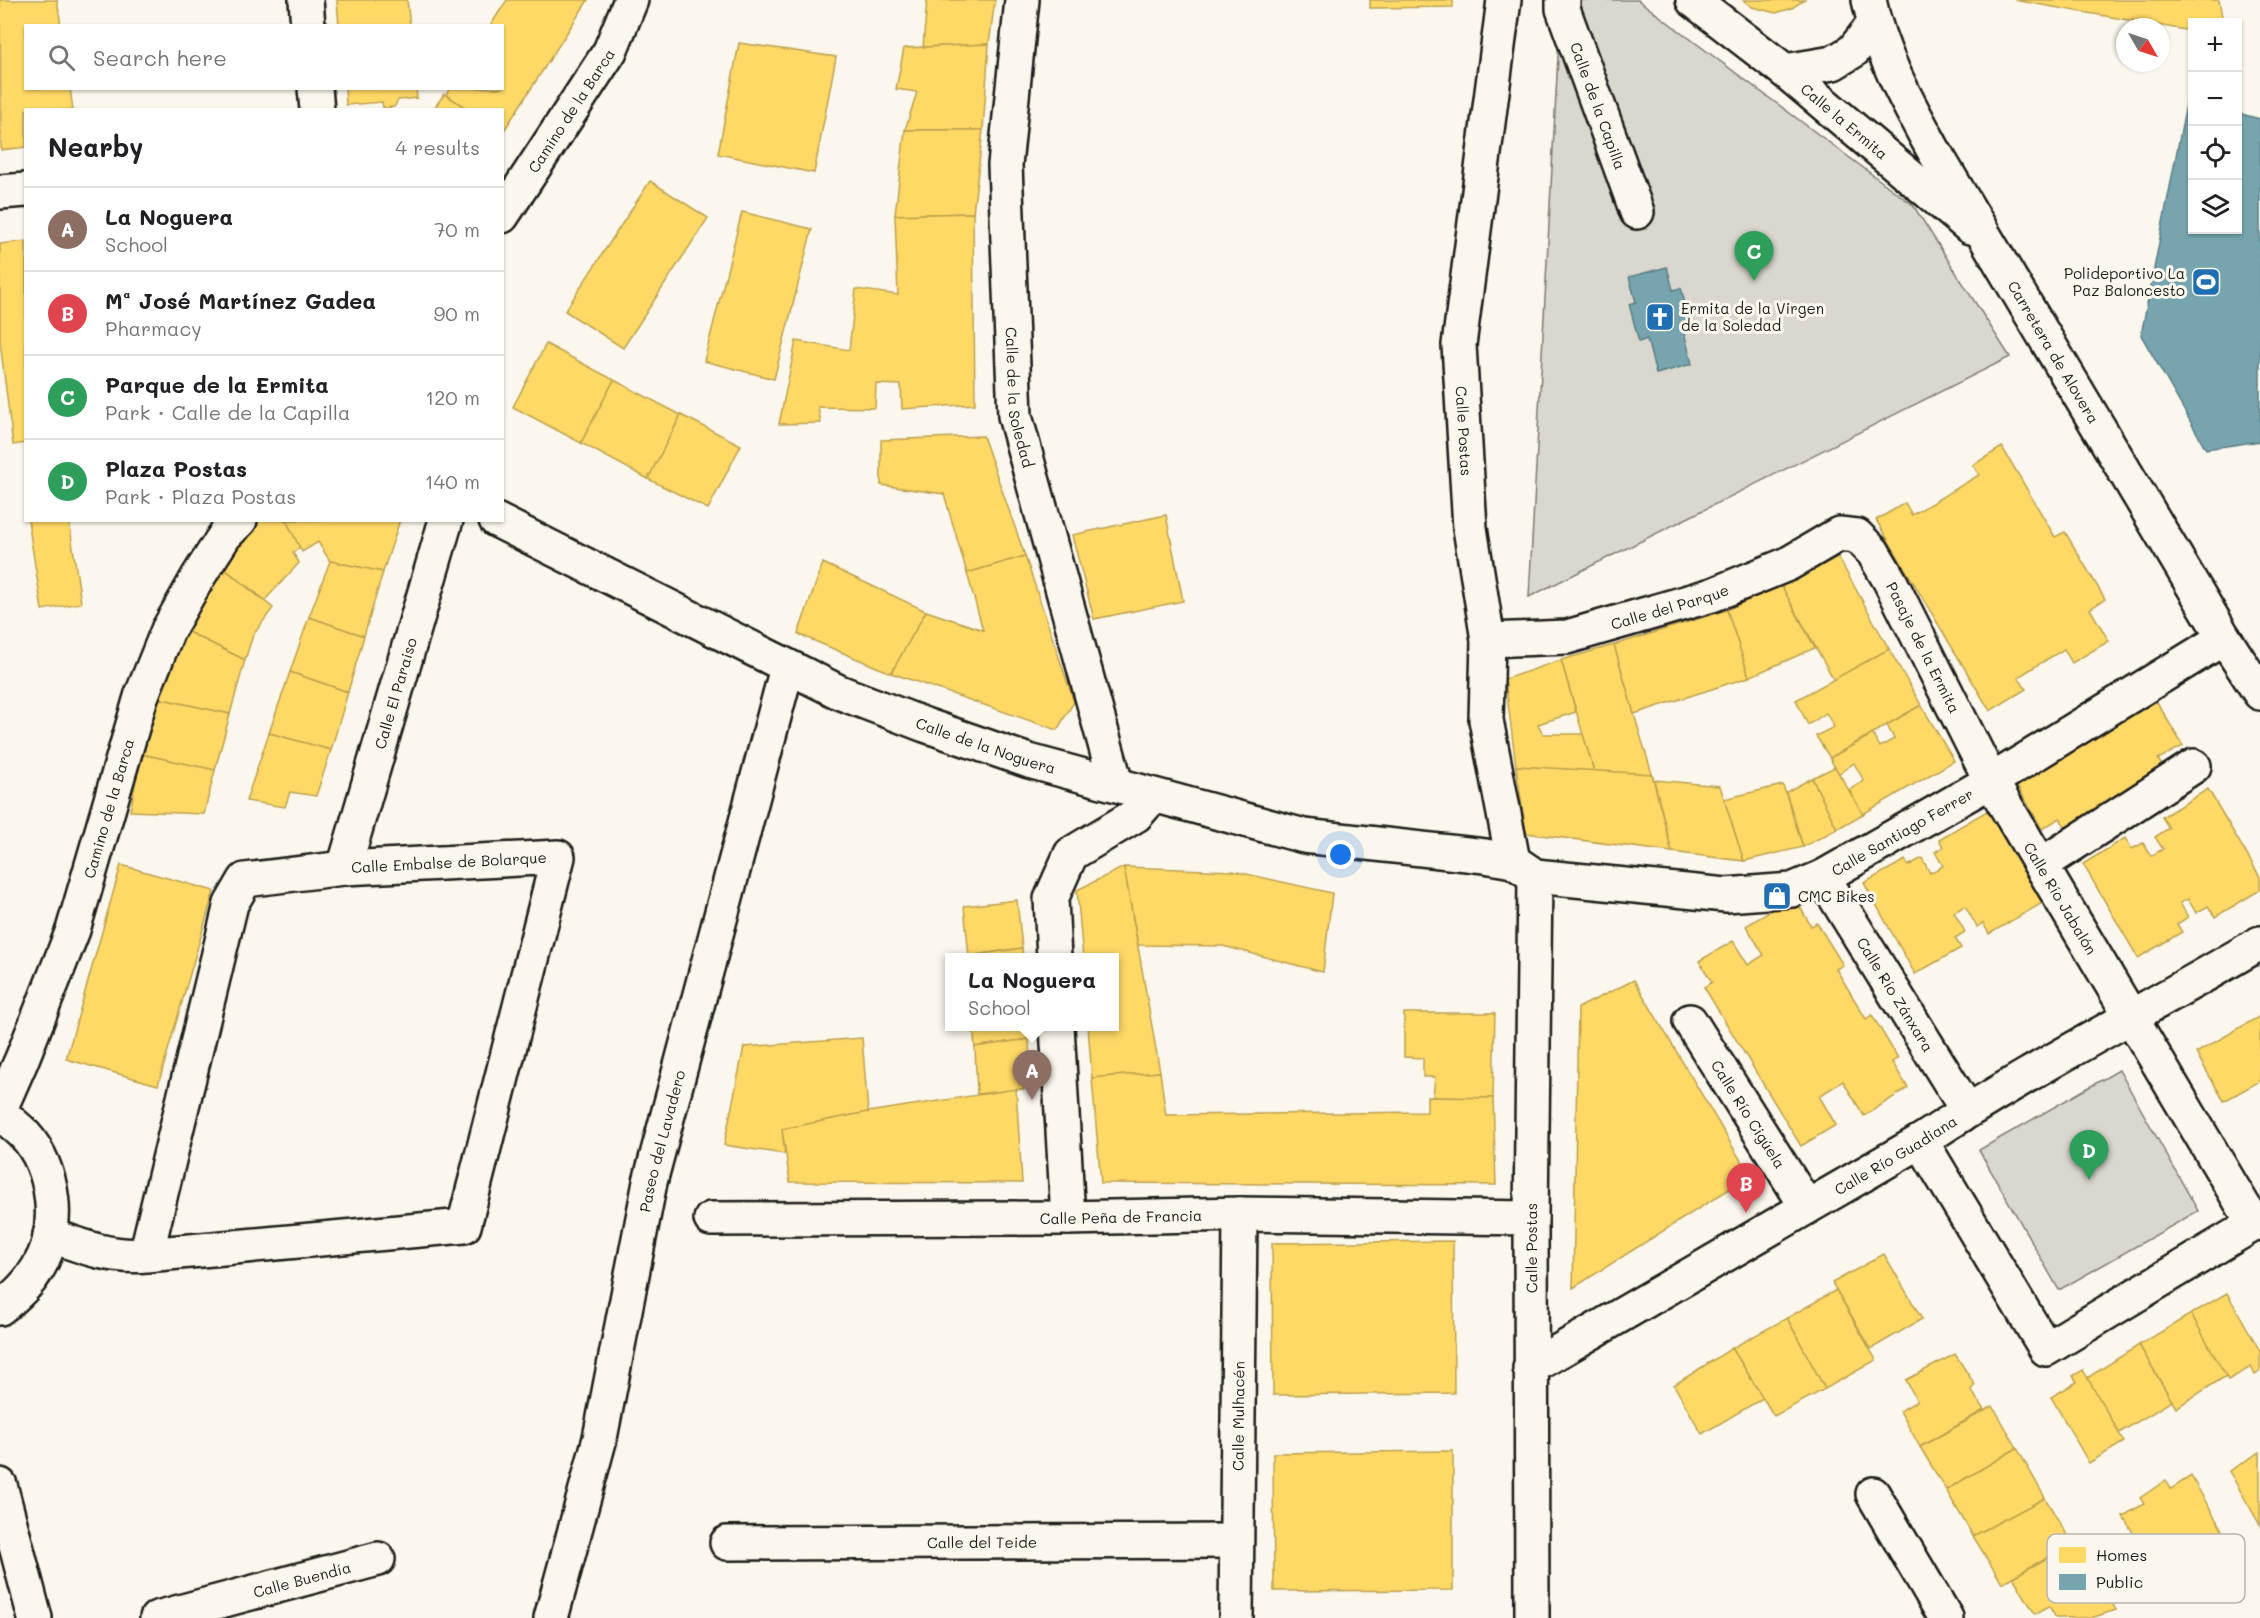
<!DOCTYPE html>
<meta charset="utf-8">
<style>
:root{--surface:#fff;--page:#f2f2f2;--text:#202124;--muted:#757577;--line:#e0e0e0;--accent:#1f6fb2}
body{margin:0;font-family:Mali,sans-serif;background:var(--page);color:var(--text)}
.controls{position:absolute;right:18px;top:18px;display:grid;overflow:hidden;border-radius:0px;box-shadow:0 2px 4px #0004}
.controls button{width:54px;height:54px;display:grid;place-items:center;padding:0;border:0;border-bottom:2px solid var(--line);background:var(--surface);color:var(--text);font:30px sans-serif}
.compass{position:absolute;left:2116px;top:18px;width:54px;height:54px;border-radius:50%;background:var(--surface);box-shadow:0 2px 4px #0004;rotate:129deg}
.you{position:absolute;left:1341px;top:855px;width:21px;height:21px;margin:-15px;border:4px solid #fff;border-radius:50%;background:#1a73e8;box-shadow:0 0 0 9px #1a73e833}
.badge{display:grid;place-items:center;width:39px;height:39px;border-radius:50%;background:var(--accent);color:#fff;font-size:20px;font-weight:700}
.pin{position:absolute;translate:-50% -50px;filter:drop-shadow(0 2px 3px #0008)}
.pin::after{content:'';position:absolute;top:32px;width:21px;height:18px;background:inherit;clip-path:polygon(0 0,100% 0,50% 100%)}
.popup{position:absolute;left:945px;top:953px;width:174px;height:78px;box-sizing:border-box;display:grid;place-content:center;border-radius:0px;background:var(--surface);filter:drop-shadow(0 2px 4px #0005);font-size:20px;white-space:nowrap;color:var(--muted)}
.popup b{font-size:22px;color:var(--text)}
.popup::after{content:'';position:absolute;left:50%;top:100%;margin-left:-12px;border:12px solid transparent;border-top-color:var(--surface)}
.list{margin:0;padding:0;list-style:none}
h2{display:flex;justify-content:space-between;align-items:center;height:78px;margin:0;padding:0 24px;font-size:26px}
h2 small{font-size:20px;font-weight:400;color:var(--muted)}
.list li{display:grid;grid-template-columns:39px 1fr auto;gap:18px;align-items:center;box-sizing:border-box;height:84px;padding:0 24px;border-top:2px solid var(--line)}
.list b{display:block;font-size:22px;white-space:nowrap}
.list p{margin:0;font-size:20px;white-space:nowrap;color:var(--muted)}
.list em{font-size:20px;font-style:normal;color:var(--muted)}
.icon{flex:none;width:33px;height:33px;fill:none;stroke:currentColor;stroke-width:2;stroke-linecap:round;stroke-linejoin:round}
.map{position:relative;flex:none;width:2260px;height:1618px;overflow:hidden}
.search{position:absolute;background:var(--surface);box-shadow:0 2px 4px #0004;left:24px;top:24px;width:480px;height:66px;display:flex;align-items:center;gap:15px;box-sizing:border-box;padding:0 21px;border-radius:0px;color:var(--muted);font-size:22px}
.panel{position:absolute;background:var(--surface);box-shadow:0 2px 4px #0004;left:24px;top:108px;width:480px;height:414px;border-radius:0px}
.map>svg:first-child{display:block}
</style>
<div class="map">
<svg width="2260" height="1618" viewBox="0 0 2260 1618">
<rect width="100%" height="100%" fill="#fbf7ec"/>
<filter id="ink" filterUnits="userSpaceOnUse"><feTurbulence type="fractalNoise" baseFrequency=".0167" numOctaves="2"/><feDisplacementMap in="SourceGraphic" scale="12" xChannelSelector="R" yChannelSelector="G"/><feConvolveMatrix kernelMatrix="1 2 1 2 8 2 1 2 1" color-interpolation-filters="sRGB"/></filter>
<g filter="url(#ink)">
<g fill="#dad7ce" stroke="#7b7a75" stroke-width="1.5">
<polygon points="1561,0 1638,0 1913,205 2010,357 1529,597"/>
<polygon points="2119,1070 2198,1211 2059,1290 1979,1150"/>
</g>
<g fill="#ffd966" stroke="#bba050" stroke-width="1.5">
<polygon points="0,0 57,0 61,26 26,26 26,88 70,88 73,110 26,110 26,147 1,150"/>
<polygon points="337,0 407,0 410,26 339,26"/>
<polygon points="507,0 588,0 503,132 502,110 469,110 446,95 450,88 502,88 502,26 490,26"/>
<polygon points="927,0 995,0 989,44 923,47"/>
<polygon points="1370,0 1453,0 1453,7 1370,8"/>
<polygon points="1743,0 1804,0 1792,8 1776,13 1752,7"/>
<polygon points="2014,0 2219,0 2223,22 2192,22 2192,31"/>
<polygon points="739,43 836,57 814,173 718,154"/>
<polygon points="989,44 983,130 905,130 917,92 896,89 904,48"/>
<polygon points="345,88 416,88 417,98 398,100 394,107 383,108 382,102 346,105"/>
<polygon points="444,94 446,95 469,110 433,110"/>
<polygon points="905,130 983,130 973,213 895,215"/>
<polygon points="650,181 708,218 623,348 565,311"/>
<polygon points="742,212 812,229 774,379 704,361"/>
<polygon points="973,213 975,404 902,409 901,385 876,384 875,408 818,407 821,423 779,424 796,341 849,350 856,289 898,295 895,215"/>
<polygon points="26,241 26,443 13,445 0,342 0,244"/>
<polygon points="546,344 614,380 581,443 513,407"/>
<polygon points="614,380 681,415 648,479 581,443"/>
<polygon points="681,415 741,445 708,509 648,479"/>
<polygon points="983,436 1025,556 967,573 944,494 881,485 881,440"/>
<polygon points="2002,447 2055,537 2065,532 2105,599 2090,609 2109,641 2072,663 2064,649 2018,677 2026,689 1990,711 1876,520 1905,503 1912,515 1979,475 1973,465"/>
<polygon points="1166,515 1183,601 1094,619 1072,535"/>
<polygon points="28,520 69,520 81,603 42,610"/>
<polygon points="259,520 286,520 300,547 293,553 299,563 265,600 217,563"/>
<polygon points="286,520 400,520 383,572 330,561 318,542 302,552"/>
<polygon points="1025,556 1074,702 1057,730 891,673 926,611 983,630 967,573"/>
<polygon points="1838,557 1889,649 1834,680 1781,585"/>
<polygon points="330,561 383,572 364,636 309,617"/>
<polygon points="217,563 273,608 253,635 245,660 180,628"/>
<polygon points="823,563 926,611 891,673 798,634"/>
<polygon points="1781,585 1815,648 1749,677 1727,610"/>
<polygon points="1727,610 1749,677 1634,714 1614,645"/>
<polygon points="309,617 364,636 348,692 290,672"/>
<polygon points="180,628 245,660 230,714 157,698"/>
<polygon points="1614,645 1634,714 1652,774 1594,772 1561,660"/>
<polygon points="1889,649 1921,705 1830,758 1816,736 1834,727 1826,713 1808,725 1796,700"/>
<polygon points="1561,660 1576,712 1538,724 1543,734 1583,734 1594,772 1516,766 1505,679"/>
<polygon points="290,672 348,692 331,750 269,733"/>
<polygon points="2151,692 2183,746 2158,759 2165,771 2066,828 2060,818 2042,829 2010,773"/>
<polygon points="157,698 230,714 215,770 141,754"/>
<polygon points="1921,705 1954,761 1863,814 1849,790 1864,781 1854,763 1838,774 1830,758 1873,734 1880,747 1894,739 1887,725"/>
<polygon points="269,733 331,750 316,796 290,792 285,807 246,801"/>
<polygon points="141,754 215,770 204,814 130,811"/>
<polygon points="1516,766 1652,774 1672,852 1526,833"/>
<polygon points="1835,767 1863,814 1837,829 1812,778"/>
<polygon points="1812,778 1837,829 1803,847 1786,792"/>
<polygon points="1654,780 1720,786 1744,861 1672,852"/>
<polygon points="1783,785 1803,847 1744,861 1724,799"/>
<polygon points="2208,789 2260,877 2260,890 2215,917 2208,906 2196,913 2188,899 2180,903 2188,917 2177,924 2182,932 2138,958 2083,864 2125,838 2132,849 2143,843 2151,856 2163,849 2155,837 2169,828 2162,817"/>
<polygon points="1992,808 2044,902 1989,934 1983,923 1977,927 1965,906 1954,912 1965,932 1955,938 1961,948 1915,974 1864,883 1905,860 1908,866 1922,858 1930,873 1943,866 1935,852 1943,847 1939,839"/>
<polygon points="121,865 214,891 158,1085 66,1059"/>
<polygon points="1124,867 1160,1072 1092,1078 1088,1026 1114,1026 1114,958 1083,958 1077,890"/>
<polygon points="1124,867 1233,871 1332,893 1323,972 1223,946 1138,945"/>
<polygon points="1794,897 1811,926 1817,923 1843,965 1836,969 1866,1019 1872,1015 1898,1058 1892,1062 1908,1088 1864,1116 1843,1081 1819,1096 1836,1125 1801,1146 1704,987 1712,982 1699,961 1733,941 1748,965 1764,955 1746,926"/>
<polygon points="1017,900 1022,948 969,956 964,906"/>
<polygon points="1022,948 1023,958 969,958 969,956"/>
<polygon points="1634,980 1750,1176 1573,1288 1578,1008"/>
<polygon points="1404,1013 1495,1013 1493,1098 1433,1097 1435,1077 1423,1077 1423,1058 1404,1057"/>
<polygon points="2260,1016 2260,1081 2224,1101 2196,1053"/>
<polygon points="973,1026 1028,1026 1029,1039 975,1047"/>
<polygon points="862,1038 868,1112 782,1129 785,1154 724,1145 744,1047"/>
<polygon points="1029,1039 1031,1088 977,1094 975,1047"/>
<polygon points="1160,1072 1166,1115 1427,1112 1427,1097 1493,1098 1496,1185 1101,1183 1092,1078"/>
<polygon points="1016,1089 1022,1183 790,1182 782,1129 868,1112"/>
<polygon points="1453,1241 1454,1393 1273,1395 1272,1243"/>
<polygon points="1884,1254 1922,1319 1871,1349 1832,1283"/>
<polygon points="1836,1290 1876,1360 1825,1389 1787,1318"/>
<polygon points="2227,1293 2260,1351 2260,1372 2255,1375 2251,1367 2228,1380 2191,1314"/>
<polygon points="2191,1314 2226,1376 2176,1408 2139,1345"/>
<polygon points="1787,1318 1825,1389 1774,1416 1732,1348"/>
<polygon points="2139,1345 2172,1401 2119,1433 2087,1378"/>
<polygon points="1732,1348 1763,1398 1702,1434 1674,1385"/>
<polygon points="1955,1354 1975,1385 1971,1390 1984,1410 1920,1447 1900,1411 1917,1401 1906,1380"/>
<polygon points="2083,1370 2124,1442 2089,1463 2051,1397 2077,1382 2073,1376"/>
<polygon points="1993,1406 2017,1448 1946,1490 1920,1447"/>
<polygon points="2017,1448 2045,1498 1973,1536 1946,1490"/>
<polygon points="1453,1451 1453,1590 1274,1591 1273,1453"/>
<polygon points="2260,1452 2260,1525 2229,1471"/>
<polygon points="2191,1476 2234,1551 2209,1568 2203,1561 2184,1572 2181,1566 2161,1579 2123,1516 2144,1504 2140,1498 2166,1480 2171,1489"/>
<polygon points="2045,1498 2072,1543 2002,1583 1973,1536"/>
<polygon points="2078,1541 2116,1610 2091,1618 2056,1618 2049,1606 2035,1614 2013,1577"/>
</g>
<g fill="#76a5af" stroke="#5b7c83" stroke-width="1.5">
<polygon points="2187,100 2192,102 2192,230 2238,230 2238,113 2260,119 2260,441 2206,449 2141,335"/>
<polygon points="1667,267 1673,290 1681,288 1692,330 1684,332 1692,364 1656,374 1647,339 1639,342 1629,304 1636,302 1629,277"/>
</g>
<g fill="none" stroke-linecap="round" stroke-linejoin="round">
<g stroke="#1c1c1c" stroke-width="38">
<g id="minor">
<polyline points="306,0 308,26"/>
<path id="s1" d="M1022,0L1005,165L1015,416L1116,784"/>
<path id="s2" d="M1504,0L1459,345L1470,528L1488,640L1486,720L1513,861"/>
<path id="s3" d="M1563,0V9L1637,212"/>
<path id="s4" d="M1693,0L1785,71L1970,227"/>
<path id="s5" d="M1869,0C1880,54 1908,103 1934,151L2224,638L2260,693"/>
<polyline points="1785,71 1833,63 1853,51 1874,24"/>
<polyline points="315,88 317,110"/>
<polyline points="0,192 26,190"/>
<path id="s6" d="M502,216L610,51L631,0"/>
<path id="s7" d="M496,520L839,692L925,725L1029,761L1304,836L1485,856L1513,861L1535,876L1726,895L1792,890L1823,877L1991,781L2224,638"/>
<path id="s8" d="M1488,640L1567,637L1712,595L1788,564L1839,534L1857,536L1873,552L1890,581L1991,781L2254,1224L2046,1349L1921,1141"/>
<polyline points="2041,865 2194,766"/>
<path id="s9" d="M344,868L446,520"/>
<path id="s10" d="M1823,877L1967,1110"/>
<polyline points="1054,958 1051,899 1071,854 1136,815 1153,796"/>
<path id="s11" d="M1690,1021L1807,1207"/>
<polyline points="1057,1026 1068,1218"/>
<path id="s12" d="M0,1109L22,1059L73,930L141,697L168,630L198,577L225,535L240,520"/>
<path d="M0,1113C8,1120 17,1127 24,1134C55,1168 62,1229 38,1268C28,1285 15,1297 0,1308"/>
<path id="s13" d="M711,1219L1068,1218L1240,1214L1531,1218"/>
<path d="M50,1235C83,1247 111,1258 146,1255L464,1226L558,857L344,868L245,880L231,904L146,1255"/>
<path id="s14" d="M1530,1368L1921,1141C2030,1069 2147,1010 2260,943"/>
<polyline points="0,1485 35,1618"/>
<polyline points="1873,1494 1946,1618"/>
<path id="s15" d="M727,1543L1236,1541"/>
<path id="s16" d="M157,1618L378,1559"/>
<path id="s17" d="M551,1618L600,1438L650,1182L787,668"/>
<path id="s18" d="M1236,1618L1240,1214"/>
<path id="s19" d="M1532,1618L1531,1218L1535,876"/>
</g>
</g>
<use href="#minor" stroke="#fbf7ec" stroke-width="33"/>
</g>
</g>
<defs>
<g id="stadium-square" transform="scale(1.5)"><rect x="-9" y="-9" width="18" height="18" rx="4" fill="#1f6fb2" stroke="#fbf7ec"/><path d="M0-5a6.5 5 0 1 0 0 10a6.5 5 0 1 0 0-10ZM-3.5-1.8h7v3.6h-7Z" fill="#fff"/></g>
<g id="church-square" transform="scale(1.5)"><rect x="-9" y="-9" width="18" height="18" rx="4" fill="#1f6fb2" stroke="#fbf7ec"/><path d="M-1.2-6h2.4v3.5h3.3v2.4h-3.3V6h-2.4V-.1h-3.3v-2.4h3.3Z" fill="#fff"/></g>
<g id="shop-square" transform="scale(1.5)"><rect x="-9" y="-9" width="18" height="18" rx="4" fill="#1f6fb2" stroke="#fbf7ec"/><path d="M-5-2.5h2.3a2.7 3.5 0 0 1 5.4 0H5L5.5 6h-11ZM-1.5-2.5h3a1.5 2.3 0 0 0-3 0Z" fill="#fff"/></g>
</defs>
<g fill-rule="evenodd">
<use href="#stadium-square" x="2206" y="282"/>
<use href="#church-square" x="1660" y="317"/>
<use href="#shop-square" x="1777" y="896"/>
</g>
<g text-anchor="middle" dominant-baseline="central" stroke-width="6" stroke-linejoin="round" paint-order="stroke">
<g font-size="15" fill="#1c1c1c" stroke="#fbf7ec">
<text stroke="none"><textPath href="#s3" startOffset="112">Calle de la Capilla</textPath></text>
<text stroke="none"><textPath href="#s6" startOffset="126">Camino de la Barca</textPath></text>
<text stroke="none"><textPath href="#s4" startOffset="194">Calle la Ermita</textPath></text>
<text stroke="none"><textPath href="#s5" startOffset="399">Carretera de Alovera</textPath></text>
<text stroke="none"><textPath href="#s1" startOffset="399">Calle de la Soledad</textPath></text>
<text stroke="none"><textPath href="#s2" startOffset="434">Calle Postas</textPath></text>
<text stroke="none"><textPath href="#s8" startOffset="186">Calle del Parque</textPath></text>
<text stroke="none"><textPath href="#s8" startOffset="520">Pasaje de la Ermita</textPath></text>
<text stroke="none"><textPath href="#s9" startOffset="182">Calle El Paraiso</textPath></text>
<text stroke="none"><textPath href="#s7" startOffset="540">Calle de la Noguera</textPath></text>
<text stroke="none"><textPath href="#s12" startOffset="320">Camino de la Barca</textPath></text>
<text stroke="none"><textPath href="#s7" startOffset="1491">Calle Santiago Ferrer</textPath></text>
<text transform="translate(449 862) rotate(-3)">Calle Embalse de Bolarque</text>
<text stroke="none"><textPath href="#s8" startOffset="806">Calle Río Jabalón</textPath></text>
<text stroke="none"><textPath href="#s10" startOffset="138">Calle Río Zánxara</textPath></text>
<text stroke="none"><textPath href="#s11" startOffset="110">Calle Río Cigúela</textPath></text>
<text stroke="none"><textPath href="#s17" startOffset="490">Paseo del Lavadero</textPath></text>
<text stroke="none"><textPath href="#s14" startOffset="423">Calle Río Guadiana</textPath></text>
<text stroke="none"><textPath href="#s13" startOffset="410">Calle Peña de Francia</textPath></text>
<text stroke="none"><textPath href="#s19" startOffset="370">Calle Postas</textPath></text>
<text stroke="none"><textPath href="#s18" startOffset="202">Calle Mulhacén</textPath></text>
<text stroke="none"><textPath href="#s15" startOffset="255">Calle del Teide</textPath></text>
<text stroke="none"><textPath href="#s16" startOffset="150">Calle Buendía</textPath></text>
</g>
<g font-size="15" fill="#1c1c1c" stroke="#fbf7ec" text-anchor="start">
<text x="2185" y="273" text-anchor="end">Polideportivo La<tspan x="2185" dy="17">Paz Baloncesto</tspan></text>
<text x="1681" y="308">Ermita de la Virgen<tspan x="1681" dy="17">de la Soledad</tspan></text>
<text x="1798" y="896">CMC Bikes</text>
</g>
</g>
<rect x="2047" y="1534" width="198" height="69" rx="9" fill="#fbf7ec" stroke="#b8b5ae" stroke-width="1.5"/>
<rect x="2059" y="1547" width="27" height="16" fill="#ffd966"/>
<rect x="2059" y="1574" width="27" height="16" fill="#76a5af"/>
<g font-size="16" fill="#1c1c1c">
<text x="2096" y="1561">Homes</text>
<text x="2096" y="1588">Public</text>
</g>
</svg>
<div class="controls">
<button>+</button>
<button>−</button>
<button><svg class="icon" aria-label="locate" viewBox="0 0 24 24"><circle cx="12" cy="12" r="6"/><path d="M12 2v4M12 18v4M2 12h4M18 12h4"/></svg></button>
<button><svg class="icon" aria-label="layers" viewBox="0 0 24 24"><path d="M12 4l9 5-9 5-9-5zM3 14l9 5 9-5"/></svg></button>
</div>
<svg class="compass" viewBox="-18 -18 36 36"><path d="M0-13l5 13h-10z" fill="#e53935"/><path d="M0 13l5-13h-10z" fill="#757577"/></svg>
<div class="you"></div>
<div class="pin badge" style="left:1032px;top:1100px;background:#8d6e63">A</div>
<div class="popup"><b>La Noguera</b>School</div>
<div class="pin badge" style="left:1746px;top:1213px;background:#e0444e">B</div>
<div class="pin badge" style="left:1754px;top:281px;background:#2e9e5b">C</div>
<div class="pin badge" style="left:2089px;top:1180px;background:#2e9e5b">D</div>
<div class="search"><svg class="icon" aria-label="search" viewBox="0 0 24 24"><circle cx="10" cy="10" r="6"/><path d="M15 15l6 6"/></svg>Search here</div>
<section class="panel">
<h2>Nearby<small>4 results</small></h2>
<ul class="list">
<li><span class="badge" style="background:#8d6e63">A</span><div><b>La Noguera</b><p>School</p></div><em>70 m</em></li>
<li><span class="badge" style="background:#e0444e">B</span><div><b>Mª José Martínez Gadea</b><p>Pharmacy</p></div><em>90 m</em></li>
<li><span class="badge" style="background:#2e9e5b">C</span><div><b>Parque de la Ermita</b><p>Park · Calle de la Capilla</p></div><em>120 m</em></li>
<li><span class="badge" style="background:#2e9e5b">D</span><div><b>Plaza Postas</b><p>Park · Plaza Postas</p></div><em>140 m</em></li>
</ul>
</section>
</div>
